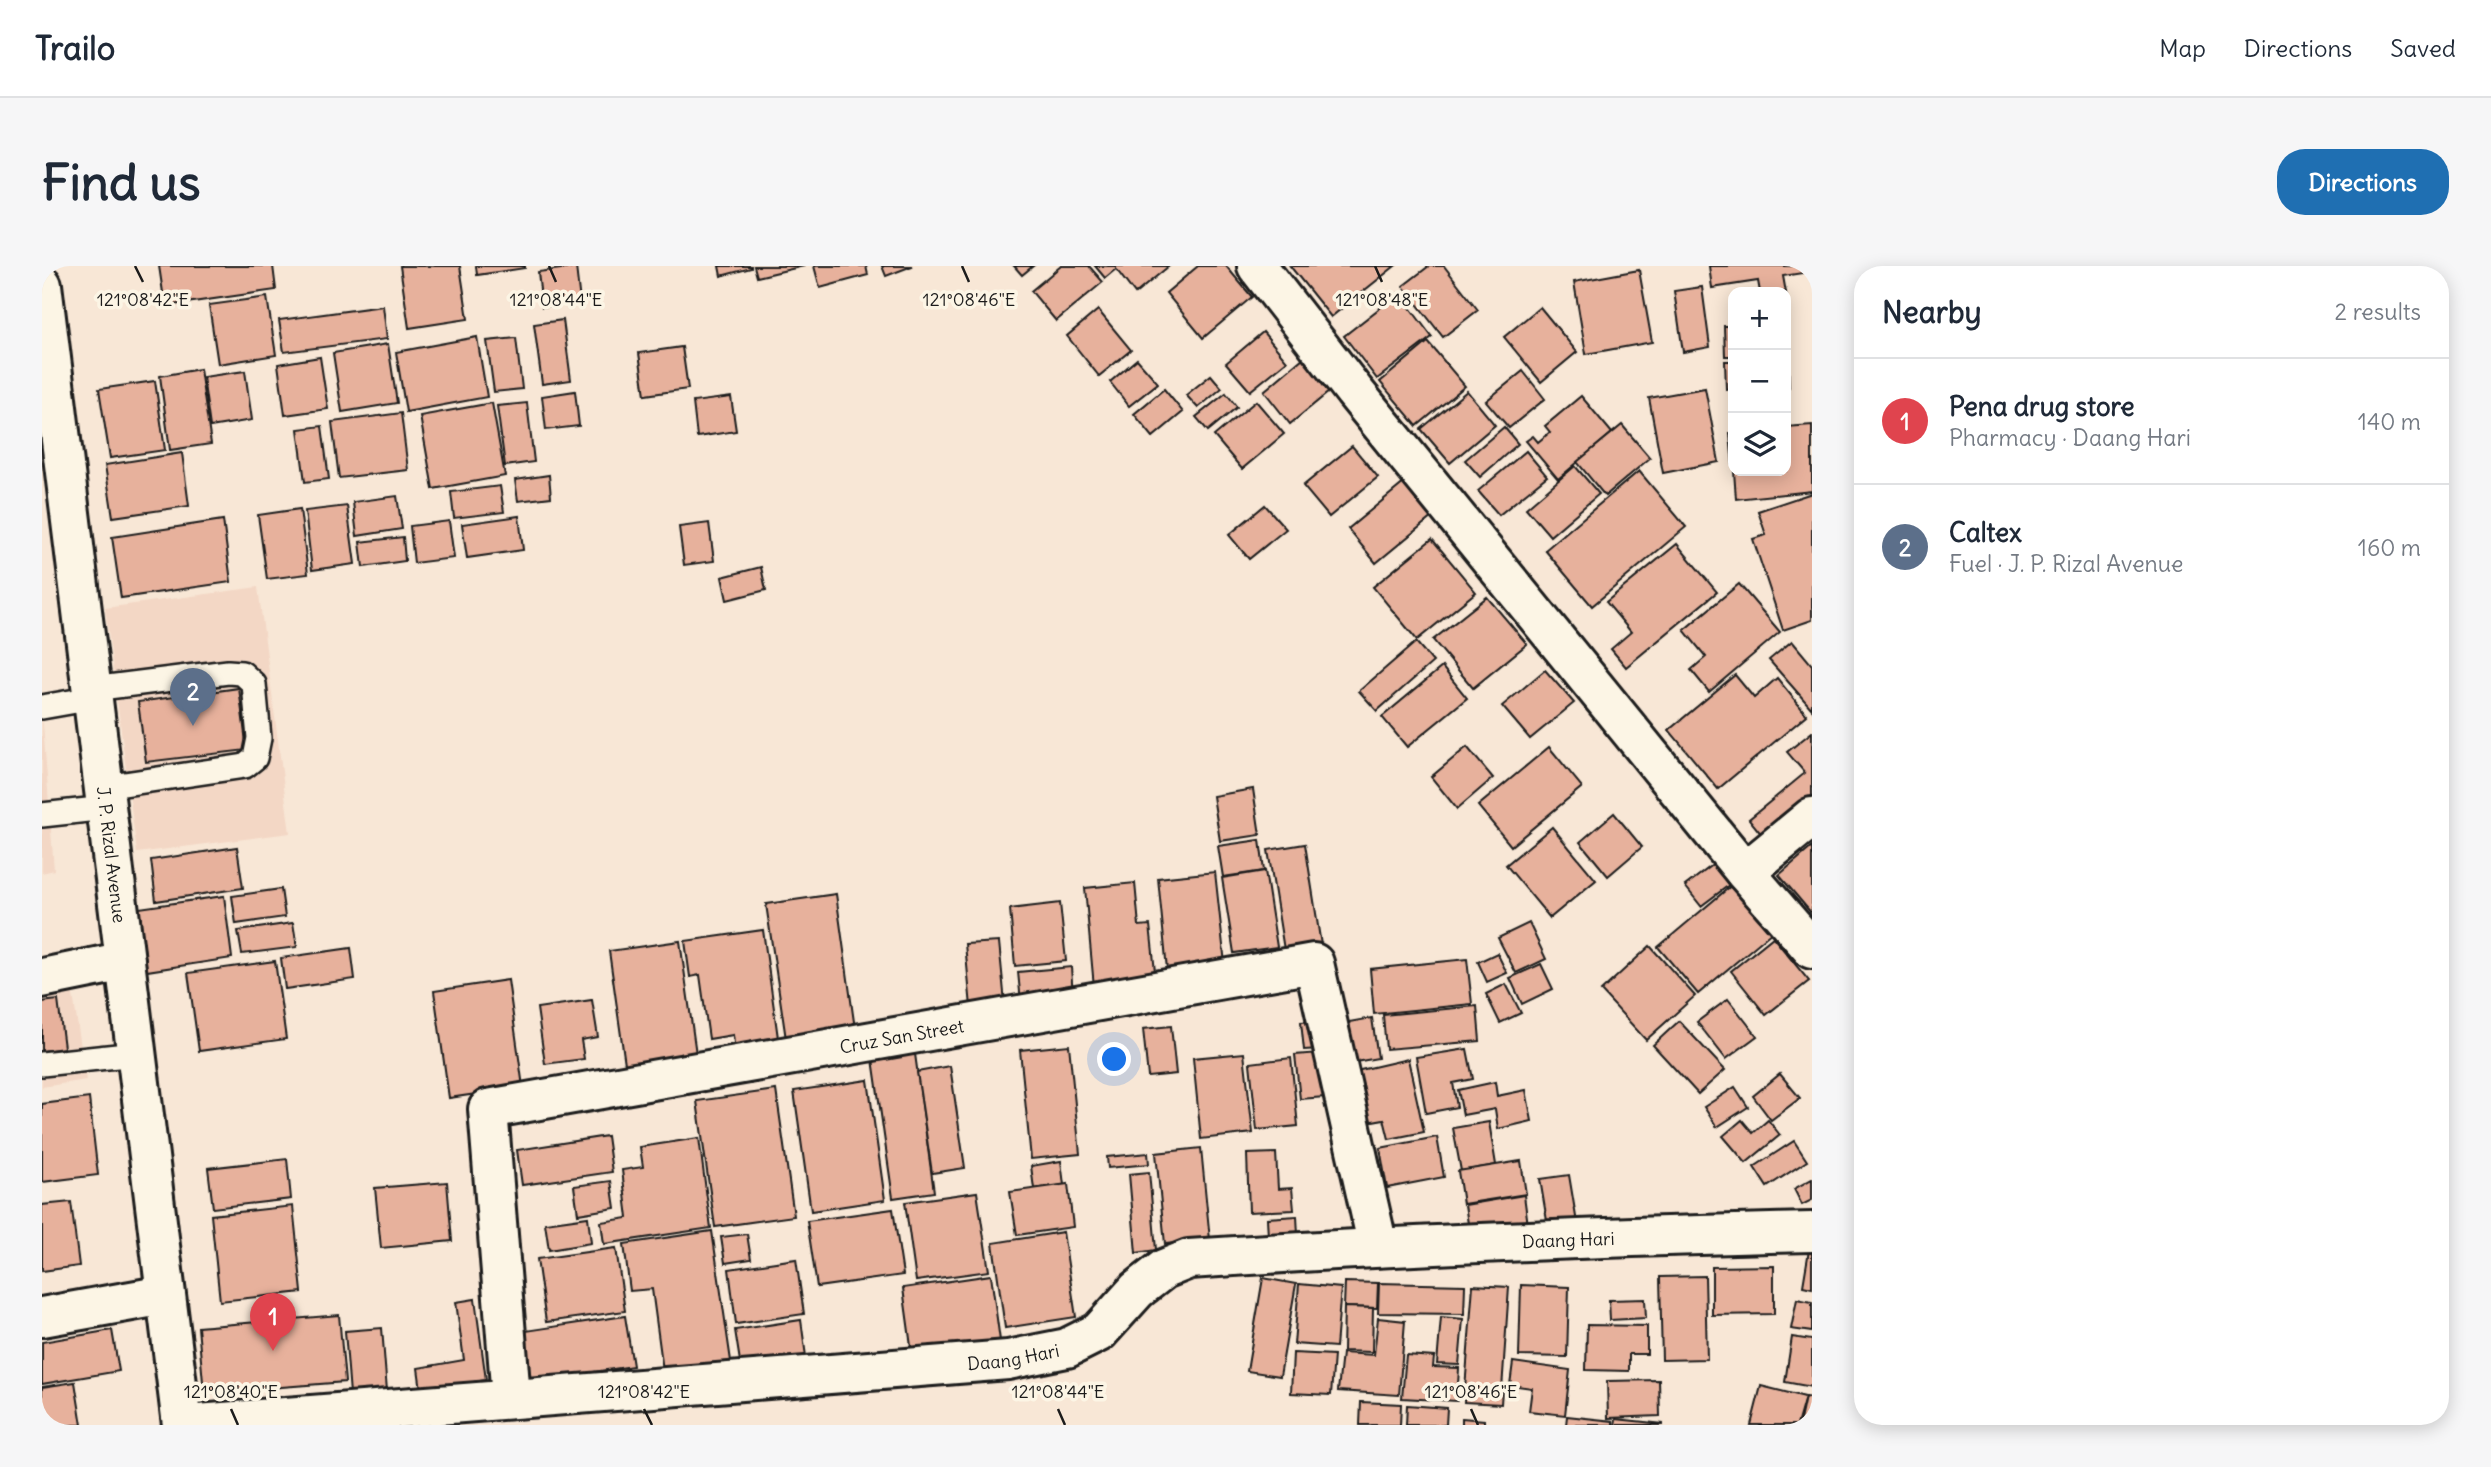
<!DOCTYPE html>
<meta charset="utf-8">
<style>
:root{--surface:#fff;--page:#f6f6f7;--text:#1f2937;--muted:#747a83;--line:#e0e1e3;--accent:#1f6fb2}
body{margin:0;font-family:Delius,sans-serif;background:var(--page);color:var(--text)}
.controls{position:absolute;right:21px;top:21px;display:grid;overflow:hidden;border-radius:14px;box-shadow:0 4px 18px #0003}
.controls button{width:63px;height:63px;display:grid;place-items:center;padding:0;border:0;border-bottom:2px solid var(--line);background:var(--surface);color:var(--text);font:35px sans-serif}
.you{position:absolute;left:1073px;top:794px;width:24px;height:24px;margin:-18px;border:5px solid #fff;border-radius:50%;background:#1a73e8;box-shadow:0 0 0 10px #1a73e833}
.badge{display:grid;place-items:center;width:46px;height:46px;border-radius:50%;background:var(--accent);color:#fff;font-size:23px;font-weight:700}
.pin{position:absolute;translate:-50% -58px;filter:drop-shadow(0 2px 4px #0008)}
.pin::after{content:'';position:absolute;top:37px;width:24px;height:21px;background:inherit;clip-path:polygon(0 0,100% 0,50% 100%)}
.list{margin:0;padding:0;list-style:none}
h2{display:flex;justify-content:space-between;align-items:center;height:91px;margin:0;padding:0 28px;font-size:30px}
h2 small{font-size:23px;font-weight:400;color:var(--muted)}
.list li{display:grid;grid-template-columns:46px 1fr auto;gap:21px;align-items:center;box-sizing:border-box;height:126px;padding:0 28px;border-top:2px solid var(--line)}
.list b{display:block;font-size:26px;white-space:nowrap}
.list p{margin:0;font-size:23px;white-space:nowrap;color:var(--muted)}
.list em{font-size:23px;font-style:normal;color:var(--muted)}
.icon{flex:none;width:38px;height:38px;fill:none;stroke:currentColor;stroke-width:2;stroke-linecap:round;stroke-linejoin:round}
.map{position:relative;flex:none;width:1770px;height:1159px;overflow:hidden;border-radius:28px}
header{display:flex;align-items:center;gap:42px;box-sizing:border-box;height:98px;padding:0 35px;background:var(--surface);border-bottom:2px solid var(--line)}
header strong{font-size:33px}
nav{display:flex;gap:38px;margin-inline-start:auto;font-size:24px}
.intro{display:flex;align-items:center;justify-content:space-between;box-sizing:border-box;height:168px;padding:0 42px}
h1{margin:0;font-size:49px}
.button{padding:18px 32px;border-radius:28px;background:var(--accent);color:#fff;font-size:24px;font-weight:700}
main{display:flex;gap:42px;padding:0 42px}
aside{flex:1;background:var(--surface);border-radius:28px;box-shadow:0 4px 18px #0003}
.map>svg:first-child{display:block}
</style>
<header>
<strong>Trailo</strong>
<nav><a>Map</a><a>Directions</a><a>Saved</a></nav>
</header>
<div class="intro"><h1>Find us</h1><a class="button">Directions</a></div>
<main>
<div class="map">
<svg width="1770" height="1159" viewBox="0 0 1770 1159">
<rect width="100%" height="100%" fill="#f8e7d6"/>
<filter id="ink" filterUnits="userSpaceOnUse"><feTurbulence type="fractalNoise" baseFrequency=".0143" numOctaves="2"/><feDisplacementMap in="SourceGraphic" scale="14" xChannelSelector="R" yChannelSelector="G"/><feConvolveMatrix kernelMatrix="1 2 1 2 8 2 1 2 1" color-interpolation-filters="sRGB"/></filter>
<g filter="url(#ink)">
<g fill="#f3d7c5">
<polygon points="216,321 248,567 95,587 63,342"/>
<polygon points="0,445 12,604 0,607"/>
<polygon points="30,722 44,814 0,821 0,727"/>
</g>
<g fill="#e7b19c" stroke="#1c1c1c" stroke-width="2">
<polygon points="117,0 231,0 234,24 123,40"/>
<polygon points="358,0 418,0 426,53 367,62"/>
<polygon points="434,0 483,0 483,2 435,9"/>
<polygon points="677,0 709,0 709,2 679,10"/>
<polygon points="712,0 762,0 715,11"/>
<polygon points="772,0 824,0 826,9 778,22"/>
<polygon points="840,0 870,0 844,10"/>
<polygon points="972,0 991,0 980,9"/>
<polygon points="1019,0 1047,0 1061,16 1014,55 989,25"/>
<polygon points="1053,0 1127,0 1093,28 1074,3 1063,12"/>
<polygon points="1156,0 1184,0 1210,31 1161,72 1124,27"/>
<polygon points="1248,0 1353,0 1289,51"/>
<polygon points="1387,0 1402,0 1436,44 1401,71 1361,20"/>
<polygon points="1667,0 1766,0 1767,6 1741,10 1746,38 1744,39 1744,26 1718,26 1716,15 1670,22"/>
<polygon points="534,1 538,36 500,41 496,6"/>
<polygon points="1597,4 1610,76 1544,88 1532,16"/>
<polygon points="1660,21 1668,81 1641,86 1632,25"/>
<polygon points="1357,27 1390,71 1335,113 1302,70"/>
<polygon points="225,31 234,89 176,98 167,39"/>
<polygon points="341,40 345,73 242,86 237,54"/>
<polygon points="1498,41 1535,86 1499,116 1462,71"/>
<polygon points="1056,44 1089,84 1057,110 1025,70"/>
<polygon points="521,54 529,114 500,118 492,58"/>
<polygon points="1682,60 1691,60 1691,90 1683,90"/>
<polygon points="1221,66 1245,95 1208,125 1184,97"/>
<polygon points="435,71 445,131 364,146 354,86"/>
<polygon points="474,72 480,123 452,126 445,75"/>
<polygon points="1386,76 1423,120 1375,160 1338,116"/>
<polygon points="346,78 355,137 300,146 291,87"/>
<polygon points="640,81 646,123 603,129 597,87"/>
<polygon points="278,91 286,143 243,149 236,98"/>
<polygon points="1261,92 1288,125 1248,158 1222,125"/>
<polygon points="1095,93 1116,117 1087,140 1068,116"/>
<polygon points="1744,93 1746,93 1747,121 1744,121"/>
<polygon points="1683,95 1691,95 1691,123 1684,123"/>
<polygon points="158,103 169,178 128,184 118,110"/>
<polygon points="203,105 210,154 168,161 161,111"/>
<polygon points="1481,105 1503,133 1467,162 1444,135"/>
<polygon points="1169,109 1180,122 1156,142 1144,129"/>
<polygon points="113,115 123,184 68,192 57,123"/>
<polygon points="1663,122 1677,196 1621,207 1607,132"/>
<polygon points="1122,123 1141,146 1111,171 1092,148"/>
<polygon points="533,125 537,160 504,164 500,130"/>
<polygon points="1425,125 1453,159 1408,197 1379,163"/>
<polygon points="1184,127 1195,141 1166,165 1154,151"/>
<polygon points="1539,130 1570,167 1516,213 1484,175 1491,170 1496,176 1508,166 1503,160"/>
<polygon points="689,131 694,165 655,171 651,136"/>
<polygon points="1214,135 1242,168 1200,203 1172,170"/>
<polygon points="450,137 463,210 391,223 378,150"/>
<polygon points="485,137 492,196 463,200 455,140"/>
<polygon points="359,147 366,204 297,212 290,156"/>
<polygon points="1580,159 1608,192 1563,230 1535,196"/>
<polygon points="1770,159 1770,225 1694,233 1692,205 1744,205 1744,161"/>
<polygon points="280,160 287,213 263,216 256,163"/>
<polygon points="1462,161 1476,178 1438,211 1423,194"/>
<polygon points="1688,167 1691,167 1691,200"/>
<polygon points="1310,180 1336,211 1287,251 1261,220"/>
<polygon points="1484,185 1505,210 1457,249 1436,225"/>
<polygon points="140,187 147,240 71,251 63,199"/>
<polygon points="1533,200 1557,228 1508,270 1484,242"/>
<polygon points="1597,205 1644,261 1550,340 1503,284"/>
<polygon points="507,209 509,231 476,235 473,214"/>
<polygon points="1363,216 1391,250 1334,297 1306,263"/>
<polygon points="458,220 462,246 412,252 409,226"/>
<polygon points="1770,227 1770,354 1741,364 1711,273 1724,269 1716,245"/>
<polygon points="355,230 360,263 315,270 311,236"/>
<polygon points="1223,239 1244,263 1207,293 1187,269"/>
<polygon points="305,240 313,298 270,304 263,245"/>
<polygon points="258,243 266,308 225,313 216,249"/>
<polygon points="477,250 481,284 425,292 420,258"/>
<polygon points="181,254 189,316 79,332 70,271"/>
<polygon points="407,255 412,292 372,297 368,260"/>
<polygon points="667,257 672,295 642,299 637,261"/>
<polygon points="361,271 363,295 321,301 318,276"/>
<polygon points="1390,273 1434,326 1375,374 1331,321"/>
<polygon points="1635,278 1675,326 1584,401 1569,383 1589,366 1564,336"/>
<polygon points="719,301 724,324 685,334 680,311"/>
<polygon points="1697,318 1738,366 1667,426 1649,404 1664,391 1642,364"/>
<polygon points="1445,331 1485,378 1431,422 1391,374"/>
<polygon points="1750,375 1770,399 1770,443 1727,394"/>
<polygon points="1374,376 1391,396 1335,445 1317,425"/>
<polygon points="1400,401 1425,432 1365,481 1340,451"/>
<polygon points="1503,404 1532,437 1488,473 1460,440"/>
<polygon points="1693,409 1712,432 1735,412 1765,449 1676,523 1627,464"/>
<polygon points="197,422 205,484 104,496 96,436"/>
<polygon points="1770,466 1770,537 1724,574 1707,553 1763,507 1745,486"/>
<polygon points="1425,481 1451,512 1415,543 1389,511"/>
<polygon points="1507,481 1540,521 1469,580 1436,540"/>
<polygon points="1211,523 1218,569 1178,575 1171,530"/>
<polygon points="1572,547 1600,581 1566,610 1538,576"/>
<polygon points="1510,561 1554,614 1508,652 1464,599"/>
<polygon points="1218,574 1222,605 1181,611 1176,580"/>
<polygon points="1263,578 1279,679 1242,684 1226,584"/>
<polygon points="195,581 201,622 114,635 109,594"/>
<polygon points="1770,581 1770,648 1737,609"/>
<polygon points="1672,598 1687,619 1659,640 1643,620"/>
<polygon points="1223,605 1235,681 1192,687 1180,612"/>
<polygon points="1173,606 1183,698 1125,704 1116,612"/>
<polygon points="1093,617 1097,660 1108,659 1114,715 1052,721 1043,622"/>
<polygon points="1690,619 1730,666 1656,728 1616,681"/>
<polygon points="239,623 243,651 194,658 190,630"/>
<polygon points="794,628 813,763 744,773 724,638"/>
<polygon points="182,630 190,692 105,705 97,642"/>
<polygon points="1018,637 1024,695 973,700 968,643"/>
<polygon points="251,657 255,681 200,688 196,665"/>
<polygon points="1487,657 1504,693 1474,707 1456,672"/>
<polygon points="721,664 737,779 693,785 691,769 667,773 658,709 648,711 643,675"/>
<polygon points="1731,671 1767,715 1724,749 1689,705"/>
<polygon points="638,675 655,795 584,805 567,685"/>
<polygon points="957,676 963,737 929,741 923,678"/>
<polygon points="1608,680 1653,730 1604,774 1559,725"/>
<polygon points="309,682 313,713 243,723 239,692"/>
<polygon points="1455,687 1465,707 1445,716 1436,696"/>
<polygon points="1425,693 1430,738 1332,748 1328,703"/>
<polygon points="233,695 244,773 157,785 146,707"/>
<polygon points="1499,698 1511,723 1480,738 1468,712"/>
<polygon points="1029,701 1031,730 979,736 976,706"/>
<polygon points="466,714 481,821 407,832 392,725"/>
<polygon points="1464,718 1479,747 1458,757 1444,728"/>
<polygon points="1686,733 1715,770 1684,793 1655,756"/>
<polygon points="16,734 22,782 0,785 0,736"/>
<polygon points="550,734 556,771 539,774 542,793 503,798 495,742"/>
<polygon points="1435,740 1438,775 1344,783 1341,749"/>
<polygon points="1330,752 1336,792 1313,796 1307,756"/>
<polygon points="1274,755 1277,783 1262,784 1259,756"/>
<polygon points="1637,755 1683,804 1656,828 1611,779"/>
<polygon points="1129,760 1134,808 1106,811 1101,763"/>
<polygon points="1027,779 1038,888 989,893 978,784"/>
<polygon points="1425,783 1431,813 1411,817 1415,841 1384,847 1374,791"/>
<polygon points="1202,787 1211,867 1159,873 1151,792"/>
<polygon points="1278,787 1283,831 1258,833 1253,789"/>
<polygon points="873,788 892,926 851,932 831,793"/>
<polygon points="1249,792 1256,860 1215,864 1208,797"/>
<polygon points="1366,793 1382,866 1347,873 1342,853 1325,856 1314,805"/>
<polygon points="908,800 923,902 890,907 875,806"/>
<polygon points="1738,808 1758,832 1729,854 1711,830"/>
<polygon points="826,814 843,934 769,945 752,825"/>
<polygon points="1453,816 1455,830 1484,824 1490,855 1456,863 1453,843 1421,849 1416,824"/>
<polygon points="1693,821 1706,841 1675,861 1662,841"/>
<polygon points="734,824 752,950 673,961 655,835"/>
<polygon points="47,832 56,909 0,916 0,838"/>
<polygon points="1700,854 1711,867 1726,854 1738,869 1704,897 1681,870"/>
<polygon points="1447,856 1454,899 1419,905 1411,862"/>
<polygon points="565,870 570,906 480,919 475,884"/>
<polygon points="1395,871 1402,911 1345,922 1338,882"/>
<polygon points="657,872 669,962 562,978 559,956 586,952 580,904 601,901 598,881"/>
<polygon points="1752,875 1765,895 1725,921 1712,901"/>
<polygon points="1159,882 1168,974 1123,978 1114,887"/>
<polygon points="1106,887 1107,898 1066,902 1065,891"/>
<polygon points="1234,887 1236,923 1250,922 1252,944 1207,946 1205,888"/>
<polygon points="245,893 249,933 171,942 166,902"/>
<polygon points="1019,895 1022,919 992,923 989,900"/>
<polygon points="1479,895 1484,928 1421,938 1416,905"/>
<polygon points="1107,906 1114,984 1094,987 1087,908"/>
<polygon points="1527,909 1536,963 1507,967 1498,913"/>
<polygon points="1770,913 1770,934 1760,939 1752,923"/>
<polygon points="569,915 573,942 536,948 532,920"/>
<polygon points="405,916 410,975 339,982 333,922"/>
<polygon points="1026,918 1031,961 975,969 968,926"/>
<polygon points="935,926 947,1005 874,1015 863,936"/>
<polygon points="1482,929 1487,967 1429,976 1423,939"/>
<polygon points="29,936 37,1000 0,1005 0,939"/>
<polygon points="251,940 260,1026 178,1035 169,949"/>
<polygon points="851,943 861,1009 775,1021 765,955"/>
<polygon points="1255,950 1256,969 1226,971 1225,952"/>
<polygon points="546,951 549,977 507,984 503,957"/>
<polygon points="670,965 690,1102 622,1112 610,1023 588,1025 582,978"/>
<polygon points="1021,966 1034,1051 963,1062 951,977"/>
<polygon points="705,968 709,993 683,997 679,971"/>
<polygon points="574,982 583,1045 504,1056 495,993"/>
<polygon points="1767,984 1770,985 1770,1022 1761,1020"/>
<polygon points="754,993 762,1048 694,1058 687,1003"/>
<polygon points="1732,1000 1732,1048 1670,1049 1670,1001"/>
<polygon points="949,1009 959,1082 871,1095 861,1022"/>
<polygon points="1663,1010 1665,1093 1620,1094 1618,1011"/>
<polygon points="1221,1012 1254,1018 1238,1110 1205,1105"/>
<polygon points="1303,1016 1336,1017 1335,1042 1302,1041"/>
<polygon points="1337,1017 1423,1019 1422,1048 1336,1047"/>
<polygon points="1257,1018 1299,1022 1294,1081 1252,1078"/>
<polygon points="1431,1019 1467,1021 1459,1138 1422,1136"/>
<polygon points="1479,1019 1527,1021 1525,1091 1477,1090"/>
<polygon points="433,1033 444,1114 379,1124 376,1102 422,1094 414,1036"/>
<polygon points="1603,1033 1604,1052 1568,1054 1567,1034"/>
<polygon points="1755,1033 1770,1036 1770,1066 1749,1063"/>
<polygon points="1302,1041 1331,1042 1330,1086 1301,1085"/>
<polygon points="297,1049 303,1116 162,1127 156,1061"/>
<polygon points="583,1050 591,1100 485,1116 477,1066"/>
<polygon points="1399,1051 1421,1053 1417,1099 1395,1098"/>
<polygon points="1336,1052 1363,1055 1357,1129 1296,1125 1300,1087 1332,1089"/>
<polygon points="759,1054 765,1098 700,1108 693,1064"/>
<polygon points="1545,1059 1605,1060 1605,1088 1587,1088 1587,1105 1544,1104"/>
<polygon points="340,1062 345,1125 308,1128 303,1065"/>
<polygon points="70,1064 77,1105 0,1118 0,1076"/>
<polygon points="1750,1071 1770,1074 1770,1121 1743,1116"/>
<polygon points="1251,1087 1292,1089 1289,1129 1249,1127"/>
<polygon points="1364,1089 1392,1091 1391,1101 1417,1102 1415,1135 1360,1132"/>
<polygon points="1471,1096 1528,1104 1523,1149 1487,1145 1490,1122 1468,1119"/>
<polygon points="1617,1114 1618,1150 1566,1152 1565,1115"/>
<polygon points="33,1116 40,1159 0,1159 0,1121"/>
<polygon points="1719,1120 1763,1131 1755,1159 1709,1159"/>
<polygon points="1763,1131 1770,1132 1770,1159 1757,1159"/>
<polygon points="1319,1136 1359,1138 1358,1159 1318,1159"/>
<polygon points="1365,1139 1405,1142 1404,1159 1364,1159"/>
<polygon points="1525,1150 1571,1155 1571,1159 1524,1159"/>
<polygon points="1420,1152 1442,1154 1442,1159 1420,1159"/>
<polygon points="1574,1153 1621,1158 1621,1159 1573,1159"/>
</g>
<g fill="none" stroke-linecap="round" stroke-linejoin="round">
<g stroke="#1c1c1c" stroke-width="28">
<g id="service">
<polyline points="50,423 186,406 200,407 212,418 217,472 213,492 203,500 62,521"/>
<polyline points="0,441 51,432"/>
<polyline points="0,549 64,542"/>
<polyline points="0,798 94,788"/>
</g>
</g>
<g stroke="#1c1c1c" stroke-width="44">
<g id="minor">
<polyline points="1703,606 1770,551"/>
<polyline points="0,712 83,695"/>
<polyline points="0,1051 123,1029"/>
<path id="s1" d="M469,1132L446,843L1272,697L1336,981"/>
<path id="s2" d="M143,1159L966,1094L1025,1082L1057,1066L1095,1024L1122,1003L1147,993C1355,979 1562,971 1770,966"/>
</g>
</g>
<g stroke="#1c1c1c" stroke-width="44">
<polyline id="tertiary" points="1215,0 1312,125 1703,606 1770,683"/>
</g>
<g stroke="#1c1c1c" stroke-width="44">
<g id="secondary">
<path id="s3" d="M0,19L140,1159"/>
</g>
</g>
<use href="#service" stroke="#fcf5e5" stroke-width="23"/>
<use href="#minor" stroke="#fcf5e5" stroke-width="38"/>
<use href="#tertiary" stroke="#fcf5e5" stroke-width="38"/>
<use href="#secondary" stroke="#fcf5e5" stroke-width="38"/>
</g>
</g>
<path fill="none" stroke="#1c1c1c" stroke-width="2.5" d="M93,0L101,16M507,0L514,16M920,0L927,16M1333,0L1340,16M189,1143L196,1159M602,1143L610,1159M1016,1143L1023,1159M1429,1143L1436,1159"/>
<g text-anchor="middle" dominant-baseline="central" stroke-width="7" stroke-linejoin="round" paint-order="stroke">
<g font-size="18" fill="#1c1c1c" stroke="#fcf5e5">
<text stroke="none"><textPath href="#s3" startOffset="574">J. P. Rizal Avenue</textPath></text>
<text stroke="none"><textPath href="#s1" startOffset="710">Cruz San Street</textPath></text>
<text stroke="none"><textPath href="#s2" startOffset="1419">Daang Hari</textPath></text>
<text stroke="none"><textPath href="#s2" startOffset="831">Daang Hari</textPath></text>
</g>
</g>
<g font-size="18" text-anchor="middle" fill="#1c1c1c" stroke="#fcf5e5" stroke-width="7" stroke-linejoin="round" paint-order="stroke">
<text x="1340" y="40">121°08'48"E</text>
<text x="101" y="40">121°08'42"E</text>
<text x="514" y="40">121°08'44"E</text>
<text x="927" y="40">121°08'46"E</text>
<text x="189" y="1132">121°08'40"E</text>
<text x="602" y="1132">121°08'42"E</text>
<text x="1016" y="1132">121°08'44"E</text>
<text x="1429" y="1132">121°08'46"E</text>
</g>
</svg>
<div class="controls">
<button>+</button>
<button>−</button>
<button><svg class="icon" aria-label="layers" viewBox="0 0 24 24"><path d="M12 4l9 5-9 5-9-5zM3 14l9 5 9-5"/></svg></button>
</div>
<div class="you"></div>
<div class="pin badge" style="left:231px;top:1085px;background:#e0444e">1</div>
<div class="pin badge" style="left:151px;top:460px;background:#5c6f8a">2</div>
</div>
<aside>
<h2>Nearby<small>2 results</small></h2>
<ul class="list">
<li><span class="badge" style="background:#e0444e">1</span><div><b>Pena drug store</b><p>Pharmacy · Daang Hari</p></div><em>140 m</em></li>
<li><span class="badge" style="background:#5c6f8a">2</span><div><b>Caltex</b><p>Fuel · J. P. Rizal Avenue</p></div><em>160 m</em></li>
</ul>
</aside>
</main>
